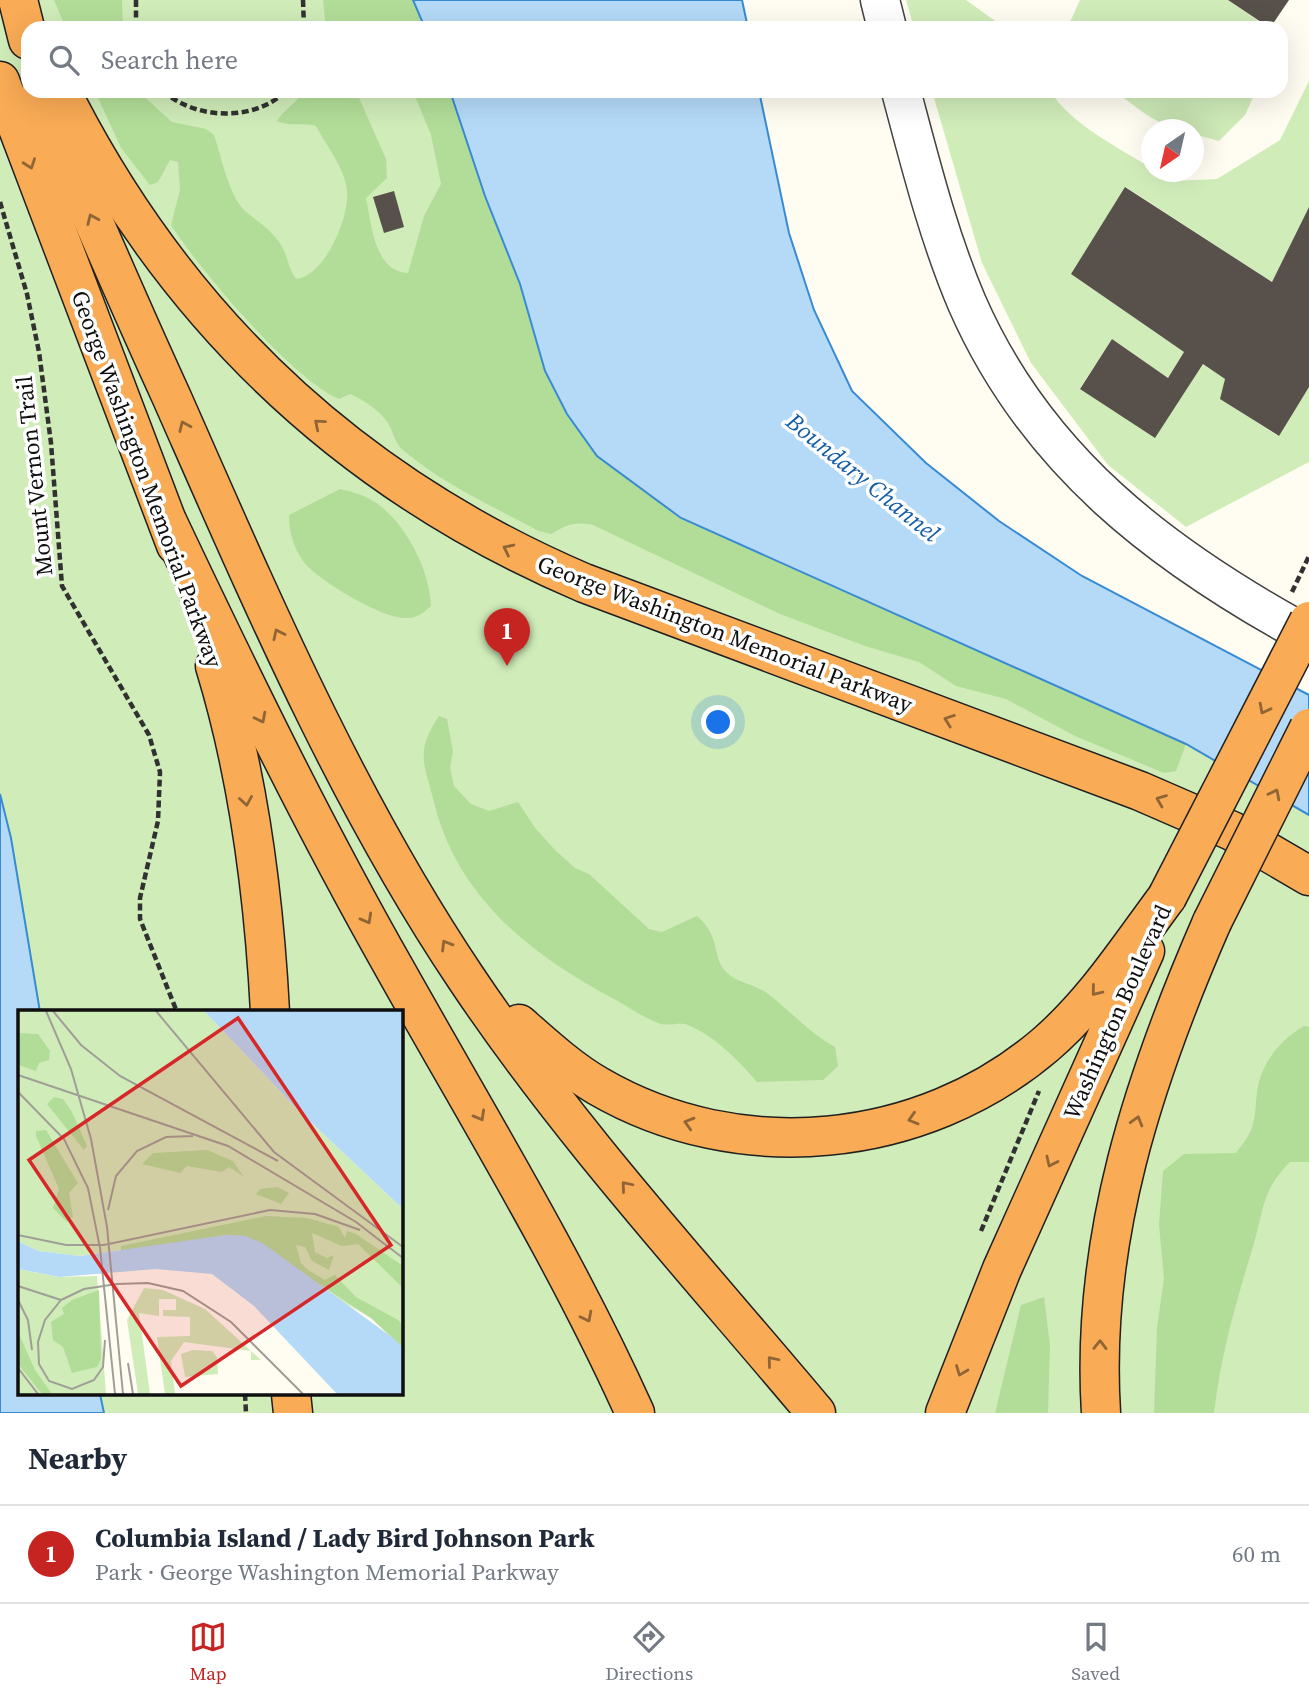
<!DOCTYPE html>
<meta charset="utf-8">
<style>
:root{--surface:#fff;--page:#f2f2f3;--text:#1f2937;--muted:#747a83;--line:#e0e1e3;--accent:#c62421}
body{margin:0;font-family:"Source Serif 4",serif;background:var(--page);color:var(--text)}
.compass{position:absolute;left:1141px;top:119px;width:63px;height:63px;border-radius:50%;background:var(--surface);box-shadow:0 7px 28px #0002;rotate:214deg}
.you{position:absolute;left:719px;top:723px;width:24px;height:24px;margin:-18px;border:5px solid #fff;border-radius:50%;background:#1a73e8;box-shadow:0 0 0 10px #1a73e833}
.badge{display:grid;place-items:center;width:46px;height:46px;border-radius:50%;background:var(--accent);color:#fff;font-size:23px;font-weight:700}
.pin{position:absolute;translate:-50% -58px;filter:drop-shadow(0 2px 4px #0008)}
.pin::after{content:'';position:absolute;top:37px;width:24px;height:21px;background:inherit;clip-path:polygon(0 0,100% 0,50% 100%)}
.list{margin:0;padding:0;list-style:none}
h2{display:flex;justify-content:space-between;align-items:center;height:91px;margin:0;padding:0 28px;font-size:30px}
h2 small{font-size:23px;font-weight:400;color:var(--muted)}
.list li{display:grid;grid-template-columns:46px 1fr auto;gap:21px;align-items:center;box-sizing:border-box;height:98px;padding:0 28px;border-top:2px solid var(--line)}
.list b{display:block;font-size:26px;white-space:nowrap}
.list p{margin:0;font-size:23px;white-space:nowrap;color:var(--muted)}
.list em{font-size:23px;font-style:normal;color:var(--muted)}
.icon{flex:none;width:38px;height:38px;fill:none;stroke:currentColor;stroke-width:2;stroke-linecap:round;stroke-linejoin:round}
.map{position:relative;flex:none;width:1309px;height:1413px;overflow:hidden}
.search{position:absolute;background:var(--surface);box-shadow:0 7px 28px #0002;left:21px;right:21px;top:21px;height:77px;display:flex;align-items:center;gap:18px;box-sizing:border-box;padding:0 24px;border-radius:21px;color:var(--muted);font-size:26px}
.sheet{height:189px;background:var(--surface)}
nav{display:flex;justify-content:space-around;align-items:center;box-sizing:border-box;height:98px;border-top:2px solid var(--line);background:var(--surface);font-size:19px;color:var(--muted)}
nav a{display:grid;justify-items:center;gap:4px}
nav .on{color:var(--accent)}
.map>svg:first-child{display:block}
</style>
<div class="map">
<svg width="1309" height="1413" viewBox="0 0 1309 1413">
<rect width="100%" height="100%" fill="#fffdf2"/>
<g fill="#d0ecb9">
<polygon points="0,0 413,0 425,28 28,28 28,91 450,91 485,196 520,284 681,518 1186,744 1309,815 1309,1413 104,1413 100,1394 401,1394 401,1012 40,1012 11,838 0,794"/>
<polygon points="906,0 966,0 1005,28 914,28"/>
<polygon points="1080,0 1228,0 1269,28 1071,28 1070,22"/>
<path d="M1309,81V207L1272,282L1126,187L1071,274L1184,352L1168,378L1112,339L1080,388L1155,437L1203,364L1225,379L1221,399L1278,436L1309,387V462L1186,527L1108,465L1031,363L982,263L932,91H1050C1072,125 1118,147 1151,168L1152,172L1170,181L1217,179L1280,140Z"/>
<path d="M1115,91H1256L1245,115L1219,141L1194,134V130C1161,130 1140,110 1115,91Z"/>
</g>
<g fill="#b2dd98">
<polygon points="54,0 122,0 123,28 66,28"/>
<polygon points="323,0 413,0 425,28 326,28"/>
<path d="M95,91H138L172,122L206,129L214,135C222,158 228,194 245,211C259,223 271,229 281,245C288,256 288,268 296,279C325,276 350,217 347,190C345,169 326,145 316,126C302,122 290,127 277,121C285,108 296,104 304,91H356L386,159L387,178L366,198C372,226 374,271 408,273L424,216L441,184L431,135L413,91H450L485,196L520,284L597,456L681,519L1186,744L1176,771L1164,773L1075,736L1006,699L956,686L919,662L865,646L780,614L593,525C575,521 566,525 551,534L539,531C493,507 444,484 404,451C394,443 394,433 388,423C379,410 364,400 350,394L339,399C293,380 200,270 171,225L180,190L178,162L170,160L158,182L150,185L121,148Z"/>
<path d="M340,489C353,492 365,495 376,503C406,523 430,571 431,606C424,612 418,618 407,618C384,620 317,580 303,561C293,546 289,532 289,515Z"/>
<path d="M439,716L447,719L453,752L450,768L454,786L471,804L489,811L518,802L536,829L556,851L575,868L589,874L649,929L662,932L697,916C721,936 712,958 726,972C738,984 756,984 768,994C792,1012 809,1033 835,1047L838,1066L823,1080L757,1082C738,1060 716,1037 688,1025C680,1022 670,1026 661,1024C645,1019 629,1007 614,999C533,956 459,899 435,806C425,765 414,753 439,716Z"/>
<path d="M1304,1026L1309,1027V1162H1290C1260,1192 1264,1212 1252,1250C1235,1306 1221,1354 1214,1413H1154L1157,1328L1164,1278L1159,1225L1163,1171L1184,1154L1236,1153C1241,1146 1248,1138 1251,1130C1257,1115 1255,1101 1258,1086C1264,1059 1282,1039 1304,1026Z"/>
<polygon points="1044,1297 1050,1345 1048,1413 995,1413 1021,1305"/>
</g>
<g fill="#b4daf8" stroke="#388bd2" stroke-width="2">
<polygon points="413,0 742,0 748,28 425,28"/>
<polygon points="450,91 759,91 789,233 814,310 852,391 926,463 999,521 1082,576 1309,695 1309,815 1186,744 681,518 597,456 567,414 545,371 520,284 485,196"/>
<polygon points="0,794 11,838 40,1012 19,1012 19,1394 100,1394 104,1413 0,1413"/>
</g>
<g fill="#58514b">
<polygon points="1228,0 1289,0 1270,28"/>
<polygon points="1125,187 1272,282 1309,207 1309,387 1279,436 1220,399 1225,379 1203,364 1155,438 1080,389 1112,339 1168,378 1184,352 1071,274"/>
<polygon points="394,191 404,227 384,233 373,197"/>
</g>
<g fill="none" stroke-linecap="round" stroke-linejoin="round">
<g stroke="#424242" stroke-width="41">
<g id="minor">
<polyline points="880,0 887,28"/>
<path d="M901,91C920,162 938,235 967,303C1036,461 1162,556 1309,636"/>
</g>
</g>
<g stroke="#202020" stroke-width="41">
<g id="highway">
<polyline points="18,0 28,40"/>
<polyline points="0,81 176,545"/>
<path d="M41,91C53,136 74,178 93,220C119,280 145,339 172,398C259,595 345,798 466,978C569,1132 697,1271 816,1413"/>
<path d="M68,105C183,326 354,485 584,583L1140,791L1232,831L1309,876"/>
<path d="M168,523C240,675 313,825 396,971C478,1117 566,1260 635,1413"/>
<path d="M215,666C249,777 264,897 270,1012"/>
<path d="M519,1024C544,1046 569,1069 598,1086C739,1168 922,1150 1045,1045C1094,1003 1129,948 1167,897"/>
<polyline points="291,1394 293,1413"/>
<polyline points="945,1413 1002,1269 1145,951"/>
<path d="M1101,1413C1090,1240 1144,1078 1212,922"/>
</g>
</g>
<g stroke="#313131" stroke-width="4.5" stroke-dasharray="7 3.5" stroke-linecap="butt">
<polyline points="136,0 136,28"/>
<polyline points="303,0 304,28"/>
<path d="M163,91C196,120 254,122 286,91"/>
<polyline points="0,202 27,294 39,352 51,443 62,586 149,735 160,772 158,821 140,898 140,919 177,1012"/>
<polyline points="1292,592 1309,556"/>
<polyline points="981,1231 1039,1091"/>
<polyline points="245,1394 246,1413"/>
</g>
<use href="#minor" stroke="#fff" stroke-width="38"/>
<use href="#highway" stroke="#f9ab55" stroke-width="38"/>
<g stroke="#202020" stroke-width="41" stroke-linecap="butt">
<g id="highway-bridge">
<polyline points="1167,897 1309,621"/>
<polyline points="1212,922 1309,728"/>
</g>
</g>
<use href="#highway-bridge" stroke="#f9ab55" stroke-width="38"/>
</g>
<defs><path id="oneway-chevron" d="M-2-3.5L2.5 0L-2 3.5" fill="none" stroke-width="1.6" stroke-linecap="round" stroke-linejoin="round" transform="scale(1.75)"/></defs>
<g stroke="#906536">
<use href="#oneway-chevron" transform="translate(30 164) rotate(70)"/>
<use href="#oneway-chevron" transform="translate(92 219) rotate(-114)"/>
<use href="#oneway-chevron" transform="translate(319 424) rotate(-140)"/>
<use href="#oneway-chevron" transform="translate(184 426) rotate(-114)"/>
<use href="#oneway-chevron" transform="translate(508 549) rotate(-154)"/>
<use href="#oneway-chevron" transform="translate(278 634) rotate(-115)"/>
<use href="#oneway-chevron" transform="translate(1264 709) rotate(117)"/>
<use href="#oneway-chevron" transform="translate(261 718) rotate(63)"/>
<use href="#oneway-chevron" transform="translate(949 720) rotate(-160)"/>
<use href="#oneway-chevron" transform="translate(1275 794) rotate(-63)"/>
<use href="#oneway-chevron" transform="translate(1161 800) rotate(-158)"/>
<use href="#oneway-chevron" transform="translate(246 801) rotate(81)"/>
<use href="#oneway-chevron" transform="translate(367 919) rotate(61)"/>
<use href="#oneway-chevron" transform="translate(446 945) rotate(-121)"/>
<use href="#oneway-chevron" transform="translate(1096 991) rotate(129)"/>
<use href="#oneway-chevron" transform="translate(480 1116) rotate(61)"/>
<use href="#oneway-chevron" transform="translate(913 1119) rotate(163)"/>
<use href="#oneway-chevron" transform="translate(1137 1121) rotate(-74)"/>
<use href="#oneway-chevron" transform="translate(689 1123) rotate(-164)"/>
<use href="#oneway-chevron" transform="translate(1051 1162) rotate(115)"/>
<use href="#oneway-chevron" transform="translate(626 1186) rotate(-130)"/>
<use href="#oneway-chevron" transform="translate(587 1317) rotate(63)"/>
<use href="#oneway-chevron" transform="translate(1100 1345) rotate(-89)"/>
<use href="#oneway-chevron" transform="translate(772 1361) rotate(-130)"/>
<use href="#oneway-chevron" transform="translate(961 1371) rotate(111)"/>
</g>
<g text-anchor="middle" dominant-baseline="central" stroke-width="7" stroke-linejoin="round" paint-order="stroke">
<g font-size="23" fill="#0f0f0f" stroke="#fff">
<text transform="translate(34 476) rotate(-96)">Mount Vernon Trail</text>
<text transform="translate(147 479) rotate(70)">George Washington Memorial Parkway</text>
<text transform="translate(725 634) rotate(21)">George Washington Memorial Parkway</text>
<text transform="translate(1117 1012) rotate(-66)">Washington Boulevard</text>
</g>
<g font-size="24" font-style="italic" fill="#135ca7" stroke="#fff">
<text transform="translate(863 477) rotate(39)">Boundary Channel</text>
</g>
</g>
<g transform="translate(18 1010)">
<rect width="385" height="385" fill="#fffdf2"/>
<path d="M0,1H186L281,101L385,199V338L353,308L208,225L62,246L20,241L0,231ZM0,259L40,267L79,266L88,384H0ZM126,278L145,280L187,299L243,350H233V341L166,332L153,351L157,384H147L139,327L172,326V307L145,306V300H158V289H141V306L121,303L132,384H120L109,310ZM175,340L194,341L199,347L200,364L167,367L163,344Z" fill="#d0ecb9"/>
<path d="M0,23L20,24L32,41L31,50L21,53L18,61L0,55ZM36,87L45,89L54,102L69,136L66,140L29,94ZM28,120L60,173L51,183L55,207L49,212L35,198L41,179L18,126V121ZM189,140L215,151L226,167L211,157L204,162L169,156L162,163L124,154L135,143ZM260,177L271,183L263,194L238,184L242,179ZM248,206L289,208L321,217L327,228L329,221L338,224L385,256V278L340,234L324,236L294,223L297,242L309,248L316,245L311,260L294,251L287,237L278,235L283,253L290,260L307,270L317,265L338,287L380,310L385,316V338L353,308L228,226L208,225L103,244V236ZM81,280L83,349L79,357L54,363L45,337L35,330L33,312L46,304L44,298L54,290ZM0,322L17,360L34,384H24L0,354Z" fill="#b2dd98"/>
<path d="M186,1H385V199L281,101ZM208,225L228,226L246,234L375,328L385,338V384H319L236,296L194,264L138,259L41,267L0,259V231L20,241L62,246Z" fill="#b4daf8"/>
<path fill="none" stroke="#9f9e97" stroke-width="2" d="M28,1L53,59L73,129L89,217L105,384M35,1L63,35L102,66L260,151M138,1L256,142L385,237M0,65L210,136L338,212L373,239M0,82L46,129L70,178L82,238L97,384M90,200L98,166L119,141L148,127L175,126M0,225L48,235H86L252,200L297,204L342,220M368,235L385,248M0,276L43,290M0,290L10,310L14,340M43,290L66,279L99,274L130,273L165,281L213,312L285,384M43,290L27,310L20,332L21,354L31,371L54,379L76,370L85,357L87,330M110,353L115,384M0,358L20,384"/>
<path fill="#d62828" fill-opacity="0.15" stroke="#d62828" stroke-width="3.5" d="M220,8L373,235L163,376L11,150Z"/>
<rect width="385" height="385" fill="none" stroke="#0f0f0f" stroke-width="3.5"/>
</g>
</svg>
<svg class="compass" viewBox="-18 -18 36 36"><path d="M0-13l5 13h-10z" fill="#e53935"/><path d="M0 13l5-13h-10z" fill="#747a83"/></svg>
<div class="you"></div>
<div class="pin badge" style="left:507px;top:666px">1</div>
<div class="search"><svg class="icon" aria-label="search" viewBox="0 0 24 24"><circle cx="10" cy="10" r="6"/><path d="M15 15l6 6"/></svg>Search here</div>
</div>
<section class="sheet">
<h2>Nearby<small></small></h2>
<ul class="list">
<li><span class="badge">1</span><div><b>Columbia Island / Lady Bird Johnson Park</b><p>Park · George Washington Memorial Parkway</p></div><em>60 m</em></li>
</ul>
</section>
<nav>
<a class="on"><svg class="icon" aria-label="map" viewBox="0 0 24 24"><path d="M3 6l6-2 6 2 6-2v14l-6 2-6-2-6 2zM9 4v14M15 6v14"/></svg>Map</a>
<a><svg class="icon" aria-label="directions" viewBox="0 0 24 24"><path d="M12 3l9 9-9 9-9-9zM9 14v-3h6M13 9l2 2-2 2"/></svg>Directions</a>
<a><svg class="icon" aria-label="saved" viewBox="0 0 24 24"><path d="M7 4h10v16l-5-4-5 4z"/></svg>Saved</a>
</nav>
